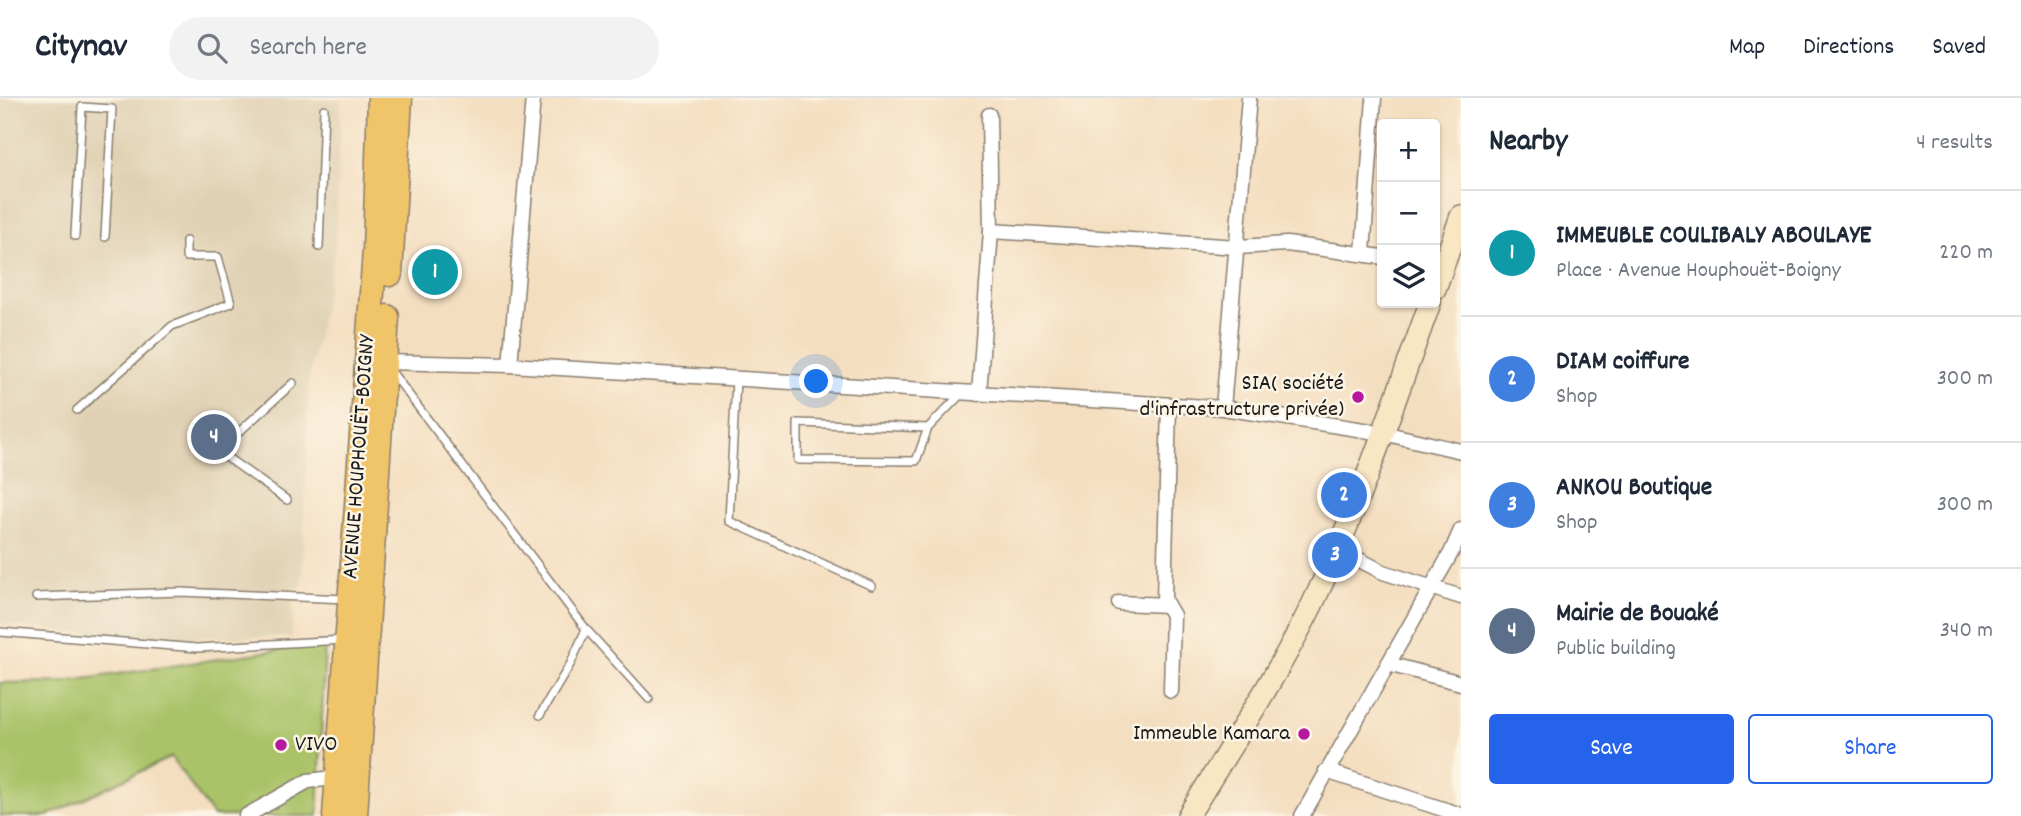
<!DOCTYPE html>
<meta charset="utf-8">
<style>
:root{--surface:#fff;--page:#f2f2f3;--text:#1f2937;--muted:#747a83;--line:#e0e1e3;--accent:#2563eb}
body{margin:0;font-family:Dekko,sans-serif;background:var(--page);color:var(--text)}
.controls{position:absolute;right:21px;top:21px;display:grid;overflow:hidden;border-radius:7px;box-shadow:0 2px 5px #0004}
.controls button{width:63px;height:63px;display:grid;place-items:center;padding:0;border:0;border-bottom:2px solid var(--line);background:var(--surface);color:var(--text);font:35px sans-serif}
.you{position:absolute;left:817px;top:284px;width:24px;height:24px;margin:-18px;border:5px solid #fff;border-radius:50%;background:#1a73e8;box-shadow:0 0 0 10px #1a73e833}
.badge{display:grid;place-items:center;width:46px;height:46px;border-radius:50%;background:var(--accent);color:#fff;font-size:23px;font-weight:700}
.pin{position:absolute;translate:-50% -50%;border:4px solid #fff;box-shadow:0 2px 7px #0006}
.list{margin:0;padding:0;list-style:none}
h2{display:flex;justify-content:space-between;align-items:center;height:91px;margin:0;padding:0 28px;font-size:30px}
h2 small{font-size:23px;font-weight:400;color:var(--muted)}
.list li{display:grid;grid-template-columns:46px 1fr auto;gap:21px;align-items:center;box-sizing:border-box;height:126px;padding:0 28px;border-top:2px solid var(--line)}
.list b{display:block;font-size:26px;white-space:nowrap}
.list p{margin:0;font-size:23px;white-space:nowrap;color:var(--muted)}
.list em{font-size:23px;font-style:normal;color:var(--muted)}
.actions{display:flex;gap:14px;padding:21px 28px}
.actions a{flex:1;padding:16px 0;border:2px solid var(--accent);border-radius:7px;text-align:center;font-size:24px;color:var(--accent)}
.actions .main{background:var(--accent);color:#fff}
.icon{flex:none;width:38px;height:38px;fill:none;stroke:currentColor;stroke-width:2;stroke-linecap:round;stroke-linejoin:round}
.map{position:relative;flex:none;width:1461px;height:718px;overflow:hidden}
header{display:flex;align-items:center;gap:42px;box-sizing:border-box;height:98px;padding:0 35px;background:var(--surface);border-bottom:2px solid var(--line)}
header strong{font-size:33px}
nav{display:flex;gap:38px;margin-inline-start:auto;font-size:24px}
.search{width:490px;height:63px;background:var(--page);display:flex;align-items:center;gap:18px;box-sizing:border-box;padding:0 24px;border-radius:38px;color:var(--muted);font-size:26px}
main{display:flex}
aside{flex:1;background:var(--surface)}
.map>svg:first-child{display:block}
</style>
<header>
<strong>Citynav</strong>
<div class="search"><svg class="icon" aria-label="search" viewBox="0 0 24 24"><circle cx="10" cy="10" r="6"/><path d="M15 15l6 6"/></svg>Search here</div>
<nav><a>Map</a><a>Directions</a><a>Saved</a></nav>
</header>
<main>
<div class="map">
<svg width="1461" height="718" viewBox="0 0 1461 718">
<rect width="100%" height="100%" fill="#fcf5e5"/>
<filter id="ink" filterUnits="userSpaceOnUse"><feTurbulence type="fractalNoise" baseFrequency=".0143" numOctaves="2"/><feDisplacementMap in="SourceGraphic" scale="14" xChannelSelector="R" yChannelSelector="G"/><feConvolveMatrix kernelMatrix="1 2 1 2 8 2 1 2 1" color-interpolation-filters="sRGB"/></filter>
<filter id="wash" filterUnits="userSpaceOnUse"><feTurbulence type="fractalNoise" baseFrequency=".00686" numOctaves="4" result="noise"/><feDisplacementMap in="SourceGraphic" scale="28" xChannelSelector="R" yChannelSelector="G"/><feGaussianBlur stdDeviation="1.57" result="paint"/><feColorMatrix in="noise" values="0 0 0 0 0 0 0 0 0 0 0 0 0 0 0 0 0 1.4 0 .05"/><feComposite in="paint" operator="in"/></filter>
<g filter="url(#wash)">
<rect width="100%" height="100%" fill="#f4dec0"/>
<polygon fill="#e0d1b4" points="0,0 341,2 335,150 309,281 302,488 293,491 292,539 118,539 0,526"/>
<polygon fill="#aac369" stroke="#637042" stroke-width="2" points="325,545 318,718 213,718 171,659 47,718 0,718 0,585 64,584"/>
</g>
<g filter="url(#ink)">
<g fill="none" stroke-linecap="round" stroke-linejoin="round">
<g stroke="#887d6e" stroke-width="10">
<g id="service">
<polyline points="75,138 82,9 112,11 105,139"/>
<polyline points="319,149 324,11"/>
<polyline points="391,273 586,531 649,601"/>
<polyline points="736,281 729,423 872,488"/>
<polyline points="77,312 172,228 231,205 218,159 186,159 186,143"/>
<polyline points="928,330 916,363 798,362 798,325 928,330 962,295"/>
<polyline points="287,402 218,353 293,285"/>
<polyline points="36,499 180,494 346,501"/>
<polyline points="0,534 197,550 345,542"/>
<polyline points="540,617 571,565 586,531"/>
</g>
</g>
<g stroke="#887d6e" stroke-width="17">
<g id="minor">
<polyline points="991,133 1238,149 1287,146 1382,159"/>
<polyline points="1363,155 1374,0"/>
<polyline points="384,264 510,267 1223,310 1383,335 1461,353"/>
<polyline points="510,267 533,0"/>
<polyline points="979,296 991,133 989,17"/>
<polyline points="1169,308 1164,502 1173,517 1171,593"/>
<polyline points="1223,310 1249,0"/>
<polyline points="1338,451 1383,474 1461,499"/>
<polyline points="1119,505 1167,507"/>
<polyline points="1388,566 1461,585"/>
<polyline points="1326,673 1461,717"/>
<polyline points="246,718 308,683 342,679"/>
<polyline points="1302,718 1451,455 1461,432"/>
</g>
</g>
<g stroke="#887d6e" stroke-width="24">
<g id="secondary">
<polyline points="1435,191 1461,118"/>
<path d="M1188,718C1230,649 1276,580 1312,507C1359,409 1393,307 1430,205"/>
</g>
</g>
<g stroke="#887d6e" stroke-width="27">
<g id="trunk">
<polyline points="390,176 400,0"/>
<polyline points="335,718 375,152 380,0"/>
<polyline points="355,718 387,219"/>
</g>
</g>
<use href="#service" stroke="#fff" stroke-width="7"/>
<use href="#minor" stroke="#fff" stroke-width="14"/>
<use href="#secondary" stroke="#f9e7c3" stroke-width="21"/>
<use href="#trunk" stroke="#f0c469" stroke-width="24"/>
</g>
</g>
<g fill="#b5179e" stroke="#fcf5e5" stroke-width="2.5">
<circle cx="1358" cy="299" r="7"/>
<circle cx="1304" cy="636" r="7"/>
<circle cx="281" cy="647" r="7"/>
</g>
<g text-anchor="middle" dominant-baseline="central" stroke-width="5" stroke-linejoin="round" paint-order="stroke">
<g font-size="23" fill="#1c1c1c" stroke="#fcf5e5" text-anchor="end">
<text x="1344" y="286">SIA( société<tspan x="1344" dy="26">d'infrastructure privée)</tspan></text>
<text x="1290" y="636">Immeuble Kamara</text>
<text x="295" y="647" text-anchor="start">VIVO</text>
</g>
<g font-size="23" fill="#1c1c1c" stroke="#fcf5e5">
<text transform="translate(360 359) rotate(-86)">AVENUE HOUPHOUËT-BOIGNY</text>
</g>
</g>
</svg>
<div class="controls">
<button>+</button>
<button>−</button>
<button><svg class="icon" aria-label="layers" viewBox="0 0 24 24"><path d="M12 4l9 5-9 5-9-5zM3 14l9 5 9-5"/></svg></button>
</div>
<div class="you"></div>
<div class="pin badge" style="left:435px;top:174px;background:#0f9aa8">1</div>
<div class="pin badge" style="left:1344px;top:397px;background:#3f7fe0">2</div>
<div class="pin badge" style="left:1335px;top:457px;background:#3f7fe0">3</div>
<div class="pin badge" style="left:214px;top:339px;background:#5c6f8a">4</div>
</div>
<aside>
<h2>Nearby<small>4 results</small></h2>
<ul class="list">
<li><span class="badge" style="background:#0f9aa8">1</span><div><b>IMMEUBLE COULIBALY ABOULAYE</b><p>Place · Avenue Houphouët-Boigny</p></div><em>220 m</em></li>
<li><span class="badge" style="background:#3f7fe0">2</span><div><b>DIAM coiffure</b><p>Shop</p></div><em>300 m</em></li>
<li><span class="badge" style="background:#3f7fe0">3</span><div><b>ANKOU Boutique</b><p>Shop</p></div><em>300 m</em></li>
<li><span class="badge" style="background:#5c6f8a">4</span><div><b>Mairie de Bouaké</b><p>Public building</p></div><em>340 m</em></li>
</ul>
<div class="actions"><a class="main">Save</a><a>Share</a></div>
</aside>
</main>
